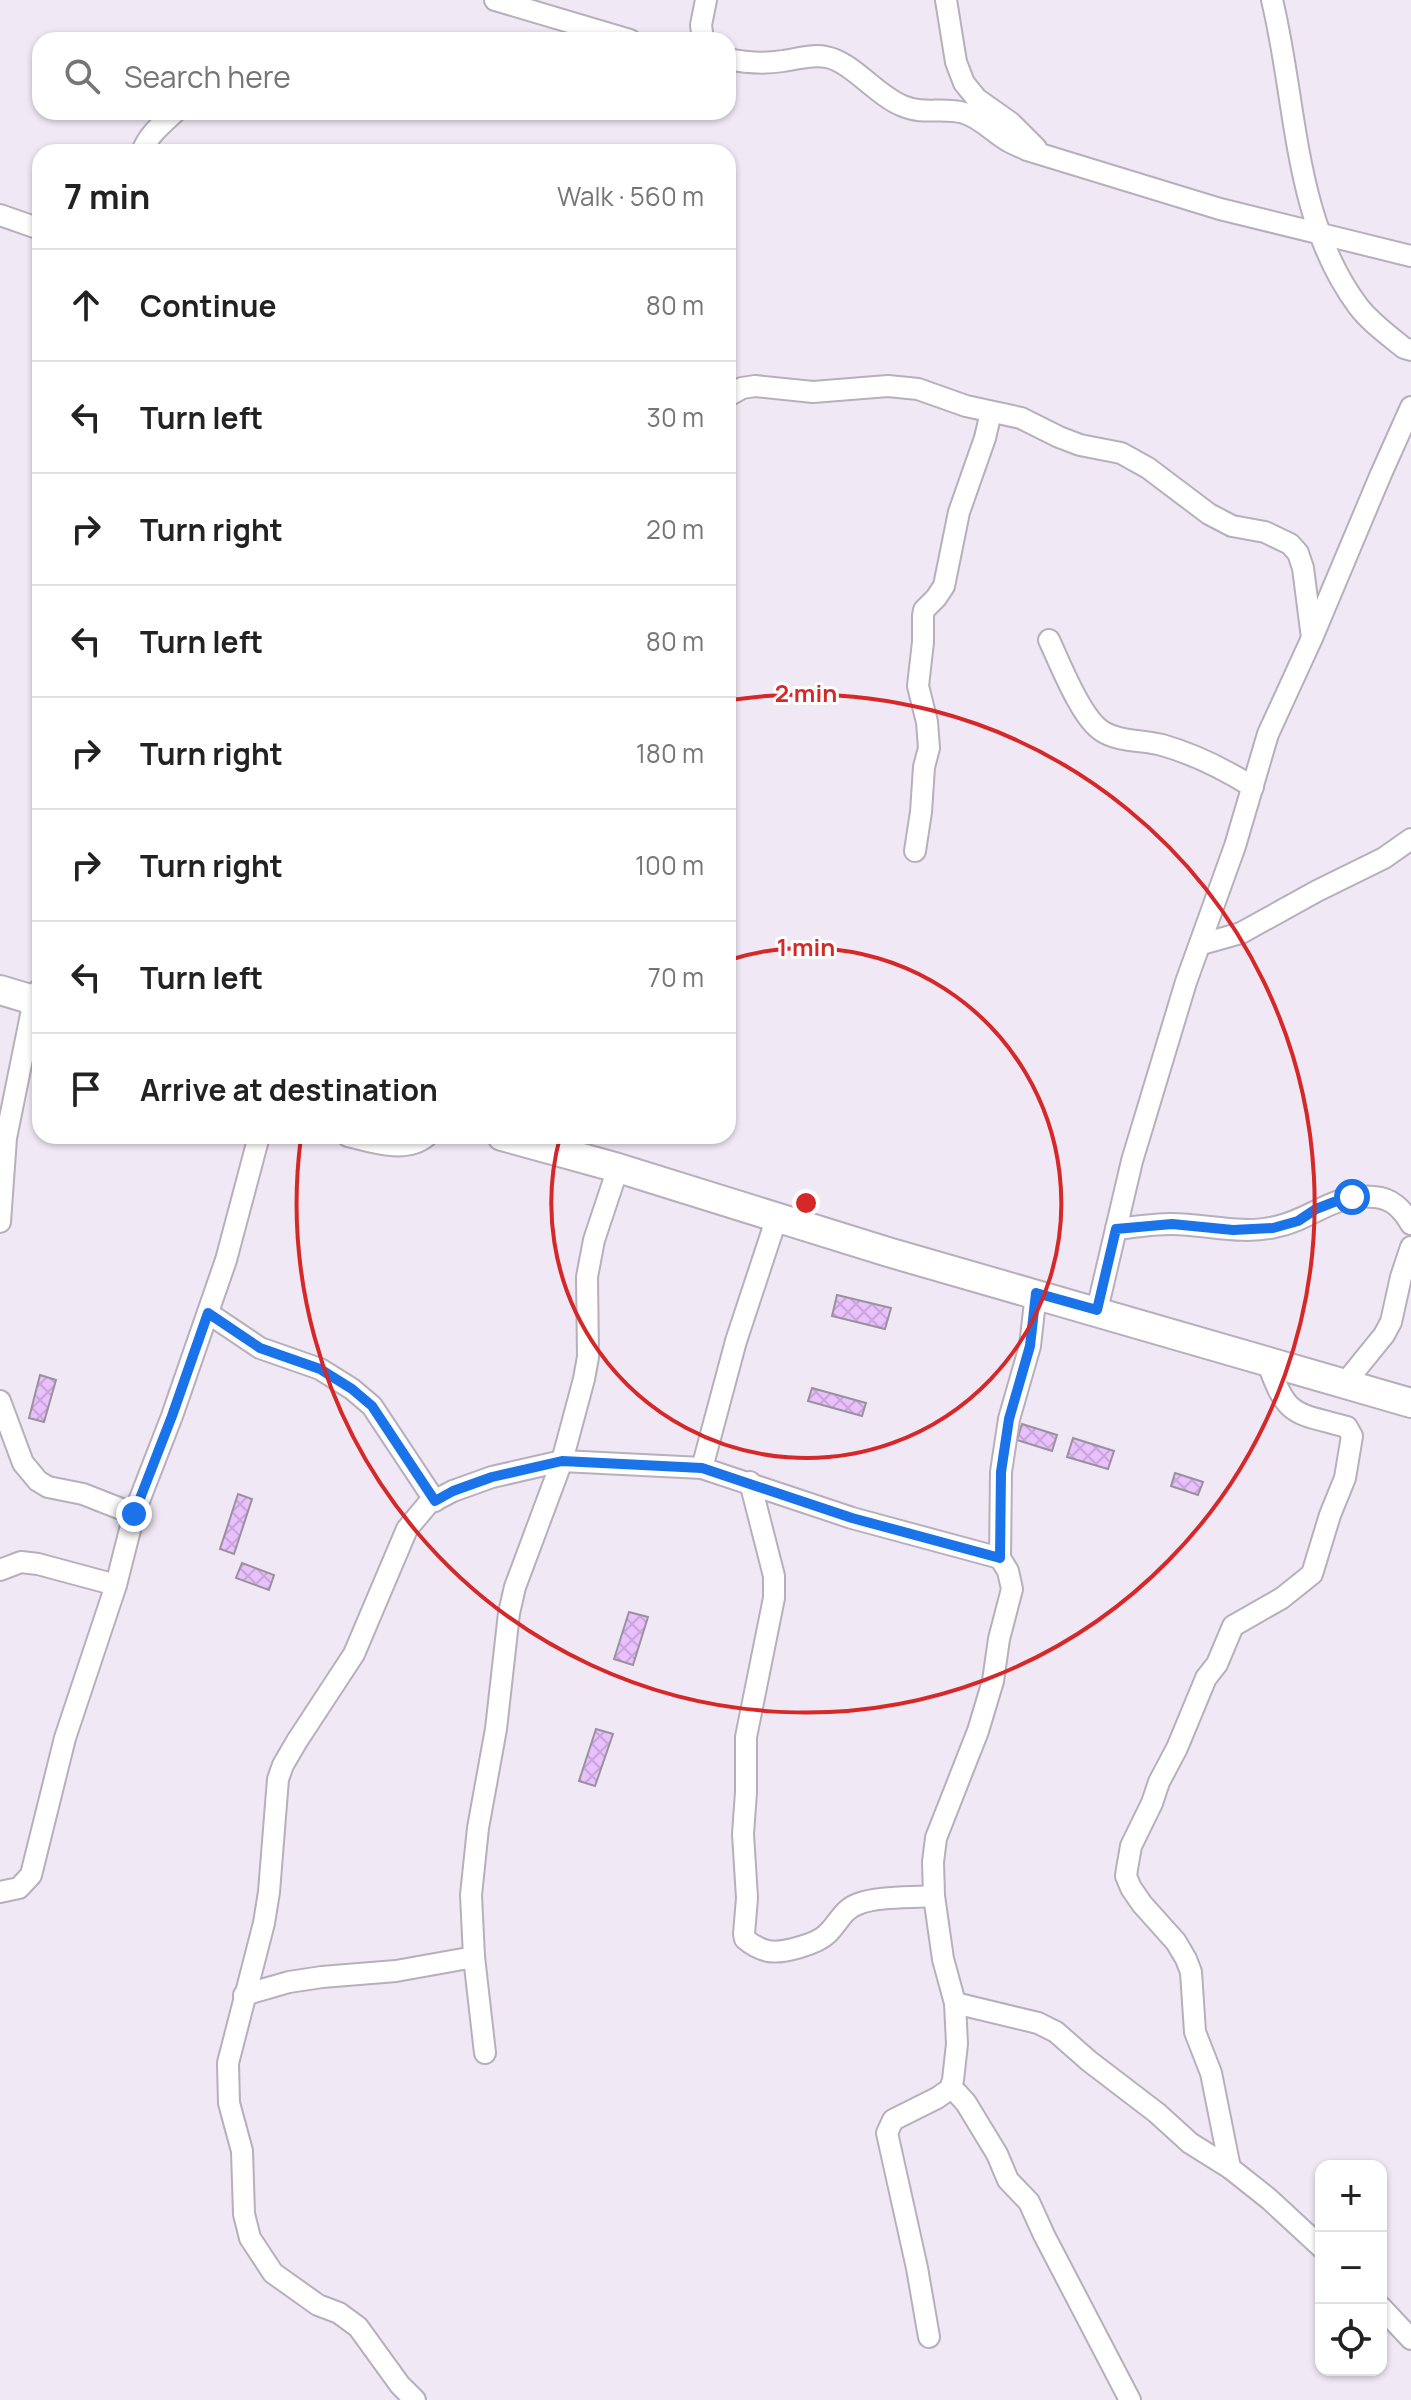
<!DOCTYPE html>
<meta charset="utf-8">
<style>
:root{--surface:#fff;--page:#f2f2f2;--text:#222;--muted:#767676;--line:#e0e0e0}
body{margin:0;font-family:Manrope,sans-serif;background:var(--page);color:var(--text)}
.controls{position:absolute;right:24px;bottom:24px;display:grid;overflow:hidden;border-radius:16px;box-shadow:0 2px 6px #0004}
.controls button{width:72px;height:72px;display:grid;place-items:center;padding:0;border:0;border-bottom:2px solid var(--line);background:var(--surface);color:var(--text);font:40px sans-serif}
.stop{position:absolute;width:24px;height:24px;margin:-18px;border:6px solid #1a73e8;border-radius:50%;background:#fff}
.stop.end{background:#1a73e8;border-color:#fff;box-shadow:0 2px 8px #0008}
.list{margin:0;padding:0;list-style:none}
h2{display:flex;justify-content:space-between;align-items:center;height:104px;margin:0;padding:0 32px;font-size:34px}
h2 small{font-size:26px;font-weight:400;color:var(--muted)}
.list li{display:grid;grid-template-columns:52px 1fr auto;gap:24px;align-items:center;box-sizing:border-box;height:112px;padding:0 32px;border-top:2px solid var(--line)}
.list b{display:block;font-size:30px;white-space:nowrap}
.list em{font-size:26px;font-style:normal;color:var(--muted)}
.icon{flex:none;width:44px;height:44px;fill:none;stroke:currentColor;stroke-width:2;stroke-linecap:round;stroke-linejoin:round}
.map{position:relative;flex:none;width:1411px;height:2400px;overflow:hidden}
.search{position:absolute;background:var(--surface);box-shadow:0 2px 6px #0004;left:32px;top:32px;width:704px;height:88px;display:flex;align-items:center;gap:20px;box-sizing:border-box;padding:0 28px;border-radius:24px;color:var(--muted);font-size:30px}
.panel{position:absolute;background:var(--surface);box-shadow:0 2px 6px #0004;left:32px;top:144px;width:704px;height:1000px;border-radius:24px}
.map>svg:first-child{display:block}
</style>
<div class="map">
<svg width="1411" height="2400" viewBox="0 0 1411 2400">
<defs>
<pattern id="building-cross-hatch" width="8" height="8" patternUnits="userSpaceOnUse" patternTransform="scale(2)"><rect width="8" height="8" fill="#e9c0fd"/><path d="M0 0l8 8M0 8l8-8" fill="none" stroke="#c8a5d9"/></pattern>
</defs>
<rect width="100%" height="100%" fill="#f0e8f4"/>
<g fill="url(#building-cross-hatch)" stroke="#99929d" stroke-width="2">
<polygon points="837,1295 891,1308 885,1329 832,1316"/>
<polygon points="40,1375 56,1380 44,1422 29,1418"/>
<polygon points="812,1388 866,1403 862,1416 808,1401"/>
<polygon points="1022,1424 1057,1435 1052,1451 1017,1440"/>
<polygon points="1073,1438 1114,1451 1108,1469 1067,1457"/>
<polygon points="1175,1473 1203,1482 1198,1495 1171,1486"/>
<polygon points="238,1494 252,1499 234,1554 220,1549"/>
<polygon points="242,1563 274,1575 269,1590 236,1578"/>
<polygon points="629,1612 648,1617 633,1665 614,1659"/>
<polygon points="596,1729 613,1734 595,1786 579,1781"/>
</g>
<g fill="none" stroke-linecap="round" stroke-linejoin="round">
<g stroke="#b7afbb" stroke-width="24">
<g id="street">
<polyline points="495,0 630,40"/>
<polyline points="946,0 956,62 964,83 977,99 1011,123 1036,148"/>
<path d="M1272,0C1297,102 1293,219 1358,306C1370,322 1388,335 1404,348L1411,350"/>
<polyline points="703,40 701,25 706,0"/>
<path d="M728,59C747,63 764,64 783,61C797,59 812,54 826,57C851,61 877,96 903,106C923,115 944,107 964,113C979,117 992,131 1005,139C1012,144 1020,146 1027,150L1220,209L1411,256"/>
<path d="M142,152C148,135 162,124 175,112"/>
<polyline points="0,215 40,229"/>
<polyline points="728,396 742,388 755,386 813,392 888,386 918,389 966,406 1021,418 1059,437 1080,445 1121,453 1148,468 1209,514 1232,526 1265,532 1290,544 1298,553 1303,568 1312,638"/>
<path d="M1049,640C1060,663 1081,718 1102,731C1118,742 1144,740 1162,745C1194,754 1224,769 1253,787"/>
<polyline points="915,851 921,812 924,767 929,748 927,722 918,686 923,642 923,616 924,610 936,598 944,586 959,512 985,438 991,412"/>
<polyline points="1202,944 1241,933 1317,891 1384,858 1411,839"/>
<path d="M348,1136C372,1142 406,1154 427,1136"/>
<polyline points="0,1222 6,1138 34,1000 39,990"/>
<path d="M1116,1229C1134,1227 1153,1224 1171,1224C1206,1224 1241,1235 1275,1227C1312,1220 1332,1193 1374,1197C1392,1198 1402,1209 1411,1224"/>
<polyline points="1097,1310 1132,1161 1186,982 1235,846 1268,734 1312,638 1381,474 1411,407"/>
<polyline points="208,1313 260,1348 320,1369 352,1389 372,1406 435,1501"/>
<polyline points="1345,1383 1384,1335 1391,1322 1401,1277 1411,1247"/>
<polyline points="0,1401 23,1463 38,1481 48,1487 83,1494 134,1514"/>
<polyline points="702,1468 736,1341 777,1217"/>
<path d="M750,1482L774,1576V1598L746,1737V1792L743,1834L747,1898L744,1934L745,1939C752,1945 759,1949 768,1951C782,1954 817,1944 827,1934C838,1924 843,1909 858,1904C878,1896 912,1898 934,1896"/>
<polyline points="1000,1558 1001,1472 1009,1419 1030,1346 1036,1293"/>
<polyline points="0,1570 21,1562 38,1564 116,1585"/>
<polyline points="0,1892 19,1888 31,1875 65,1738 116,1585 134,1514 172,1416 226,1260 259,1136"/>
<polyline points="244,1995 289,1982 322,1977 396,1971 474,1957"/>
<polyline points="955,2003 1038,2023 1056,2032 1089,2061 1157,2113 1190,2143 1230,2168 1269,2199 1321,2247"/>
<polyline points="485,2053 474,1957 471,1895 478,1828 496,1729 509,1613 515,1587 562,1461 584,1379 588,1357 587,1277 594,1240 618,1168"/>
<polyline points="950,2089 957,2093 966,2103 997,2154 1008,2180 1029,2202 1044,2235 1130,2400"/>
<path d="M1230,2168L1211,2073L1195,2032L1191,1972L1186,1959L1176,1942L1142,1904L1131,1888L1126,1876L1127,1869L1131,1846L1152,1803L1159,1782L1177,1748L1206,1678L1217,1664L1233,1626L1282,1598L1312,1574L1330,1515L1345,1478L1352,1436L1347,1427C1293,1412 1287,1418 1267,1361"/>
<polyline points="1381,2307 1411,2339"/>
<polyline points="415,2400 400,2385 358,2327 339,2313 318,2305 273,2273 250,2238 244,2214 242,2151 229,2103 228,2063 264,1923 269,1892 278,1779 283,1765 297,1741 354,1654 407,1529 428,1504 453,1491 492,1477 562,1461 702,1468 852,1518 1000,1558 1008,1571 1012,1589 999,1639 993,1681 978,1731 936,1838 933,1862 934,1896 943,1959 955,2003 957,2044 953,2080 950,2089 937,2098 893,2120 887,2133 917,2268 929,2337"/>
</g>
</g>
<g stroke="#b7afbb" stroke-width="32">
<g id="secondary">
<polyline points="0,990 40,1002"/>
<polyline points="502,1136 618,1168 888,1252 1411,1403"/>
</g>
</g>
<use href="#street" stroke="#fff" stroke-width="20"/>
<use href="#secondary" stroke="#fff" stroke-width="28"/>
</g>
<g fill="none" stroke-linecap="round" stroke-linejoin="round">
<polyline stroke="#1a73e8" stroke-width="10" points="134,1514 172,1416 208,1313 260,1348 320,1369 352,1389 372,1406 435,1501 453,1491 492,1477 562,1461 702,1468 852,1518 1000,1558 1001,1472 1009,1419 1030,1346 1036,1293 1097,1310 1116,1229 1172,1224 1233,1230 1273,1228 1298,1221 1316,1209 1334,1202 1352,1197"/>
</g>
<g fill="none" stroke="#d62828" stroke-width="4">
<path d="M729 960A255 255 0 1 1 560 1137"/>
<path d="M731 700A509 509 0 1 1 301 1137"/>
</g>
<circle cx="806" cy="1203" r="12" fill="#d62828" stroke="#fff" stroke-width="4"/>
<g font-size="24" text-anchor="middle" font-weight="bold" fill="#d62828" stroke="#fff" stroke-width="6" stroke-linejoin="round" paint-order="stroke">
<text x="806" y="702">2 min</text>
<text x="806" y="956">1 min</text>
</g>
</svg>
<div class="controls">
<button>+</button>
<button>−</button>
<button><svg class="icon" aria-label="locate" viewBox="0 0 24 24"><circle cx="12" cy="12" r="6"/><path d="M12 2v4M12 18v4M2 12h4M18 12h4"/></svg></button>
</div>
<div class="stop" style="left:1352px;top:1197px"></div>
<div class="stop end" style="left:134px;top:1514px"></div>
<div class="search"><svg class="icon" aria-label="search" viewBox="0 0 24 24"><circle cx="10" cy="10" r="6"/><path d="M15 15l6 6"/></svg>Search here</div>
<section class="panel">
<h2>7 min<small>Walk · 560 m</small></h2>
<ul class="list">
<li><svg class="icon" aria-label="ahead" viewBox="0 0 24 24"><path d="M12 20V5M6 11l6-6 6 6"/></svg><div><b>Continue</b></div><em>80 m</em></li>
<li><svg class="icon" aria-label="left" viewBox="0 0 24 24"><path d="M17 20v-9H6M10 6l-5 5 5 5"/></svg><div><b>Turn left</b></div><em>30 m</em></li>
<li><svg class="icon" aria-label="right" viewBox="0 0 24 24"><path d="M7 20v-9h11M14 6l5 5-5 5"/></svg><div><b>Turn right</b></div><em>20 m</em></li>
<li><svg class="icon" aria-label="left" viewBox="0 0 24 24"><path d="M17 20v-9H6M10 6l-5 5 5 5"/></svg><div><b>Turn left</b></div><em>80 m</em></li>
<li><svg class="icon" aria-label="right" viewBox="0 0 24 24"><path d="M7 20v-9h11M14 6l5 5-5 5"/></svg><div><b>Turn right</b></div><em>180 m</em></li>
<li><svg class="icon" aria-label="right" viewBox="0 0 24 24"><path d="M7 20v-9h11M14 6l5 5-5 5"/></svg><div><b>Turn right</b></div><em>100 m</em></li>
<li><svg class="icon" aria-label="left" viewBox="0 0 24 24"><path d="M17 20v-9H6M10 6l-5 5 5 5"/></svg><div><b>Turn left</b></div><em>70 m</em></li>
<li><svg class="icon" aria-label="arrive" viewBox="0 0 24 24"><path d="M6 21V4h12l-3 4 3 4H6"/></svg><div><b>Arrive at destination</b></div></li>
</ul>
</section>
</div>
